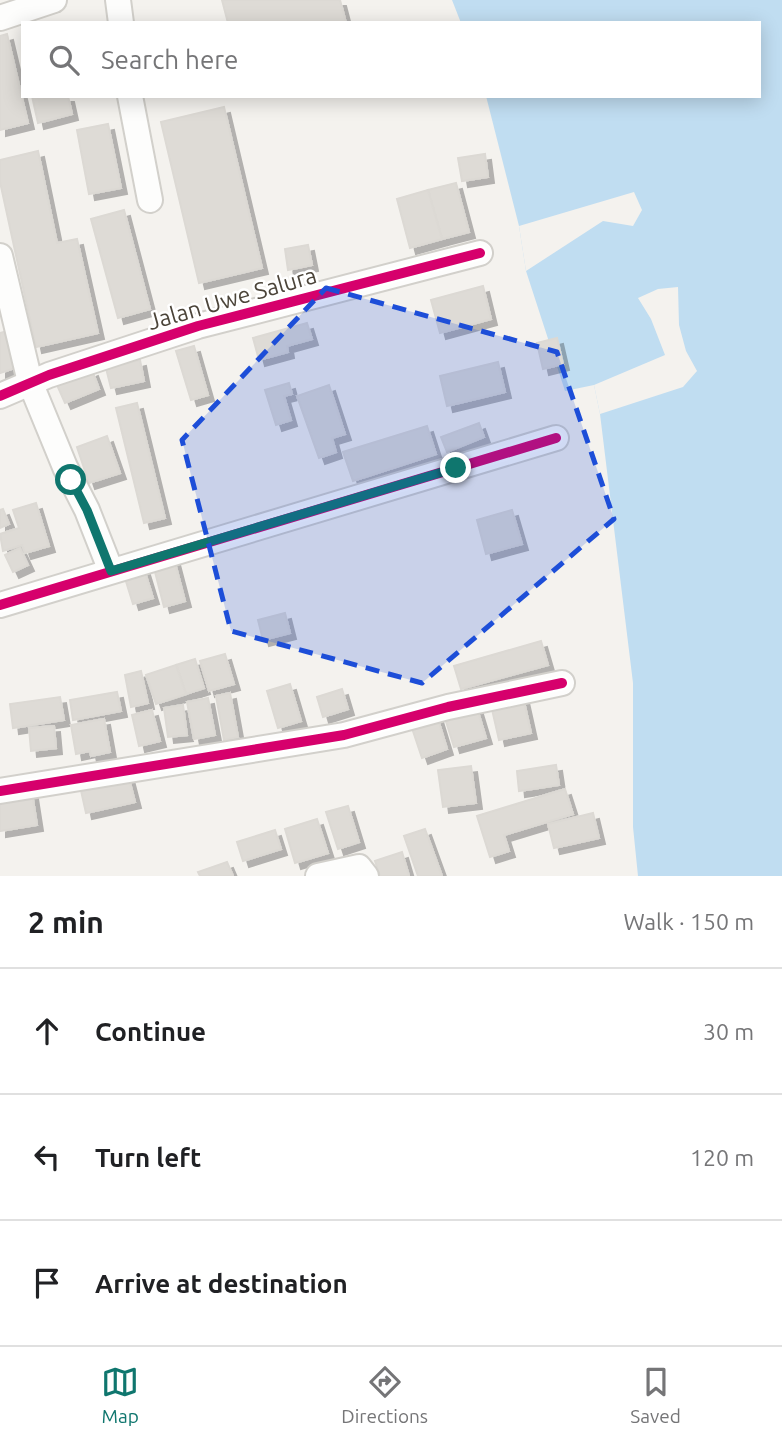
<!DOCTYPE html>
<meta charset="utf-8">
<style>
:root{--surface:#fff;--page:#f6f6f6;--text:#202124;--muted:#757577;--line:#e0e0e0;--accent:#0f766e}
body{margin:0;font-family:Ubuntu,sans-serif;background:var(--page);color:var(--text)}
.stop{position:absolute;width:21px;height:21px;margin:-16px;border:5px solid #0f766e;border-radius:50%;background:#fff}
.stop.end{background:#0f766e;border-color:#fff;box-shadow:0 2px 7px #0008}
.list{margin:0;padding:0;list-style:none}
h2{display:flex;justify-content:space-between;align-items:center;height:91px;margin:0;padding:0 28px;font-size:30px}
h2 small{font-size:23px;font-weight:400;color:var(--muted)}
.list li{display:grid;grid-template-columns:46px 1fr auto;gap:21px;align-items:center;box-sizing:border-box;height:126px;padding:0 28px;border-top:2px solid var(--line)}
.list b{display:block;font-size:26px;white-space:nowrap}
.list em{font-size:23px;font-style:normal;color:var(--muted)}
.icon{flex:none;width:38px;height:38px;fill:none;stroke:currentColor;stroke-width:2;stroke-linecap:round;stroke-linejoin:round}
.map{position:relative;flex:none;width:782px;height:876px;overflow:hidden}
.search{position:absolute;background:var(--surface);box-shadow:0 4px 18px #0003;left:21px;right:21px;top:21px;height:77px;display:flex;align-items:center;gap:18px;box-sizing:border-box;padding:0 24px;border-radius:0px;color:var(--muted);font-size:26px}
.sheet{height:469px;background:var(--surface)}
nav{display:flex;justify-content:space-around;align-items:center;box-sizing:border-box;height:98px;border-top:2px solid var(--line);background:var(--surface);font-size:19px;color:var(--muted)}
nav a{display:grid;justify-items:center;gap:4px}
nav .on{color:var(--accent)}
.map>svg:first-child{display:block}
</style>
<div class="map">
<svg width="782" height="876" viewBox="0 0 782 876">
<defs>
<filter id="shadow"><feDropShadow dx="6" dy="6" stdDeviation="0" flood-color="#0004"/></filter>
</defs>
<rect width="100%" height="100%" fill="#f4f2ee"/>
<polygon fill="#c0ddf1" points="452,0 782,0 782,876 638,876 633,827 633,683 600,414 594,385 565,391 526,271 519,226 486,96 759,96 759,23 461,23"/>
<g fill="#f4f2ee">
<polygon points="634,192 642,210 633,226 603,221 526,271 519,226"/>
<polygon points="678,287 679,325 686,351 697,371 683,387 600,414 594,385 665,355 651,319 638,298 658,289"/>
</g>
<g fill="#dedbd6" stroke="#dcd9d4" stroke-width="2" filter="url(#shadow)">
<polygon points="222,0 340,0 346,23 228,23"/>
<polygon points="7,34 28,123 0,130 0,36"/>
<polygon points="32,96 68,96 72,114 38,123"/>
<polygon points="224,107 262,268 199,283 161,122"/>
<polygon points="108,124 121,188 89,194 77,130"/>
<polygon points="38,151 57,243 77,239 98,333 36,347 0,182 0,160"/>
<polygon points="485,154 488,177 462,181 458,158"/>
<polygon points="456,183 469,232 442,239 428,190"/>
<polygon points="428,190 442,239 410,248 397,199"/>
<polygon points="124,210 150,309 118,318 91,219"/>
<polygon points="308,245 312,265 288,270 285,249"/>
<polygon points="483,286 491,319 440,333 431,300"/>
<polygon points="307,323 312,339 287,346 288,352 259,360 253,338"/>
<polygon points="4,332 18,367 0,373 0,333"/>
<polygon points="557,338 563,364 543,369 537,343"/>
<polygon points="194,346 208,395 191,400 176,351"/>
<polygon points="140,360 144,381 111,388 106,368"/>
<polygon points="498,362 505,392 447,406 440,376"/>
<polygon points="92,370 99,389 65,403 57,385"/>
<polygon points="289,383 292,394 284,396 291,420 276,425 265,390"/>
<polygon points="329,385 345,434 332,438 336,452 319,458 297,396"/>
<polygon points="137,403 165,518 144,523 116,408"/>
<polygon points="479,423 484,437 447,452 441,437"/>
<polygon points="427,426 436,454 353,481 343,452"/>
<polygon points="107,436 120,473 89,483 77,447"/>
<polygon points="36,503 49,546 25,553 22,545 3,551 0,534 19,528 13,510"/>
<polygon points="3,509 9,524 0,528 0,510"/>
<polygon points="512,510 522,544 486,554 477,520"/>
<polygon points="20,548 28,565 13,572 5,555"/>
<polygon points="174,559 185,601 164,607 153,564"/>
<polygon points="144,569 153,598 133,604 124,575"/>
<polygon points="285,613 290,633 263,640 258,620"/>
<polygon points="541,641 548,665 461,689 454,666"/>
<polygon points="225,654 234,684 209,691 200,661"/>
<polygon points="195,659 204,688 186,694 176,665"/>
<polygon points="176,665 186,694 156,704 146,675"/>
<polygon points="141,671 148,703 131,707 125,675"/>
<polygon points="290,684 301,721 278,728 267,691"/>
<polygon points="342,689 348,709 323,717 317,697"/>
<polygon points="117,692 121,711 73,720 70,700"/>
<polygon points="230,693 238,737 224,740 216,696"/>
<polygon points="60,697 64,720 13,728 10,704"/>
<polygon points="523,697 531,733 499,740 491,705"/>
<polygon points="208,698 215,735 194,739 187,702"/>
<polygon points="183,705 187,735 168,737 164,708"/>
<polygon points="476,705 486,738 454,747 444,715"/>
<polygon points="152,710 160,741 139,746 132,715"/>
<polygon points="437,716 447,749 422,758 411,725"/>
<polygon points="104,719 110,752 91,756 90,751 76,754 71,725"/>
<polygon points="54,726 56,748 31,751 29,728"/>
<polygon points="556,765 559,785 519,791 517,771"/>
<polygon points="471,766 476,803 443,807 438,770"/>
<polygon points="128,775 135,802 86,813 80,786"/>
<polygon points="565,789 573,814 504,835 509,851 490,857 477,816"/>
<polygon points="32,793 37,825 0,831 0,798"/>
<polygon points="348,806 359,842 338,849 326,812"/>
<polygon points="593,813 599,838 554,848 548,824"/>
<polygon points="317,819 328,853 295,863 285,829"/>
<polygon points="425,829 442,876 418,876 404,836"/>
<polygon points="275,830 281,849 243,861 237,842"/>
<polygon points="402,852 409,876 380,876 375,861"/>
<polygon points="227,862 233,876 200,876 198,872"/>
</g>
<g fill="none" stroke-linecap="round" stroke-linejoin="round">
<g stroke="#d2d0cb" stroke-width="28">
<g id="minor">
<polyline points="118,0 121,23"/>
<polyline points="0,18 54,0"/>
<polyline points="130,96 150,200"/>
<polyline points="0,256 30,382 65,467 87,510 111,571"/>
<polyline points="0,396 49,375 198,326 480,253"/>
<polyline points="0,605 556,438"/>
<polyline points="0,791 344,735 448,707 562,683"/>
<polyline points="318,876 359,867 366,876"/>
</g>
</g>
<use href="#minor" stroke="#fdfdfc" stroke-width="24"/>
<g stroke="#fff" stroke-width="15">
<g id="cycleway">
<polyline points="0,396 49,375 198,326 480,253"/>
<polyline points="0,605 556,438"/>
<polyline points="0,791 344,735 448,707 562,683"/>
</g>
</g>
<use href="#cycleway" stroke="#d6006c" stroke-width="10"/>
</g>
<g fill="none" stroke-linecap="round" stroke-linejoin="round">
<polyline stroke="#0f766e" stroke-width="9" points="71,480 87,510 111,571 456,468"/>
</g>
<path fill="#1d4ed8" fill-opacity="0.2" stroke="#1d4ed8" stroke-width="5" stroke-dasharray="14 9" stroke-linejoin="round" d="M326,288L557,352L614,519L422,683L231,631L182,440Z"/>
<g text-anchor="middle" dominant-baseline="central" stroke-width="5" stroke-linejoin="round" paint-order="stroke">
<g font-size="23" fill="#4b4439" stroke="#fff">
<text transform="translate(232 298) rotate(-16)">Jalan Uwe Salura</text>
</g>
</g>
</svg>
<div class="stop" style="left:71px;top:480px"></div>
<div class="stop end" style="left:456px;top:468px"></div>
<div class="search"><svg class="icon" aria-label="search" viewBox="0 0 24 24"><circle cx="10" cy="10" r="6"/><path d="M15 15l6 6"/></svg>Search here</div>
</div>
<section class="sheet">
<h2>2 min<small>Walk · 150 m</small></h2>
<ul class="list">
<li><svg class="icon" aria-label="ahead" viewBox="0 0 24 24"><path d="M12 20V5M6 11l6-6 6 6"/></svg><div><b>Continue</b></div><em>30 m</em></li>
<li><svg class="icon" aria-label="left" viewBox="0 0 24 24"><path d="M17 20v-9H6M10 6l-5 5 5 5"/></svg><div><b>Turn left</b></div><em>120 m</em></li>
<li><svg class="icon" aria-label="arrive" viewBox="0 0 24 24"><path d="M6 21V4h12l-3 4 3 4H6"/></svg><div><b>Arrive at destination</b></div></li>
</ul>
</section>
<nav>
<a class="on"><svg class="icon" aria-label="map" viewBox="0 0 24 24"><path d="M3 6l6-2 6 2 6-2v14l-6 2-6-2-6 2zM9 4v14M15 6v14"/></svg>Map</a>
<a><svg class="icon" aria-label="directions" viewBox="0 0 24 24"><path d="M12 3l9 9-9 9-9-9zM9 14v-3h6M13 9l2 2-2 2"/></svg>Directions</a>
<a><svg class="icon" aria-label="saved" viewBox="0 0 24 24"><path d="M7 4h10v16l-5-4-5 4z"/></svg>Saved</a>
</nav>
